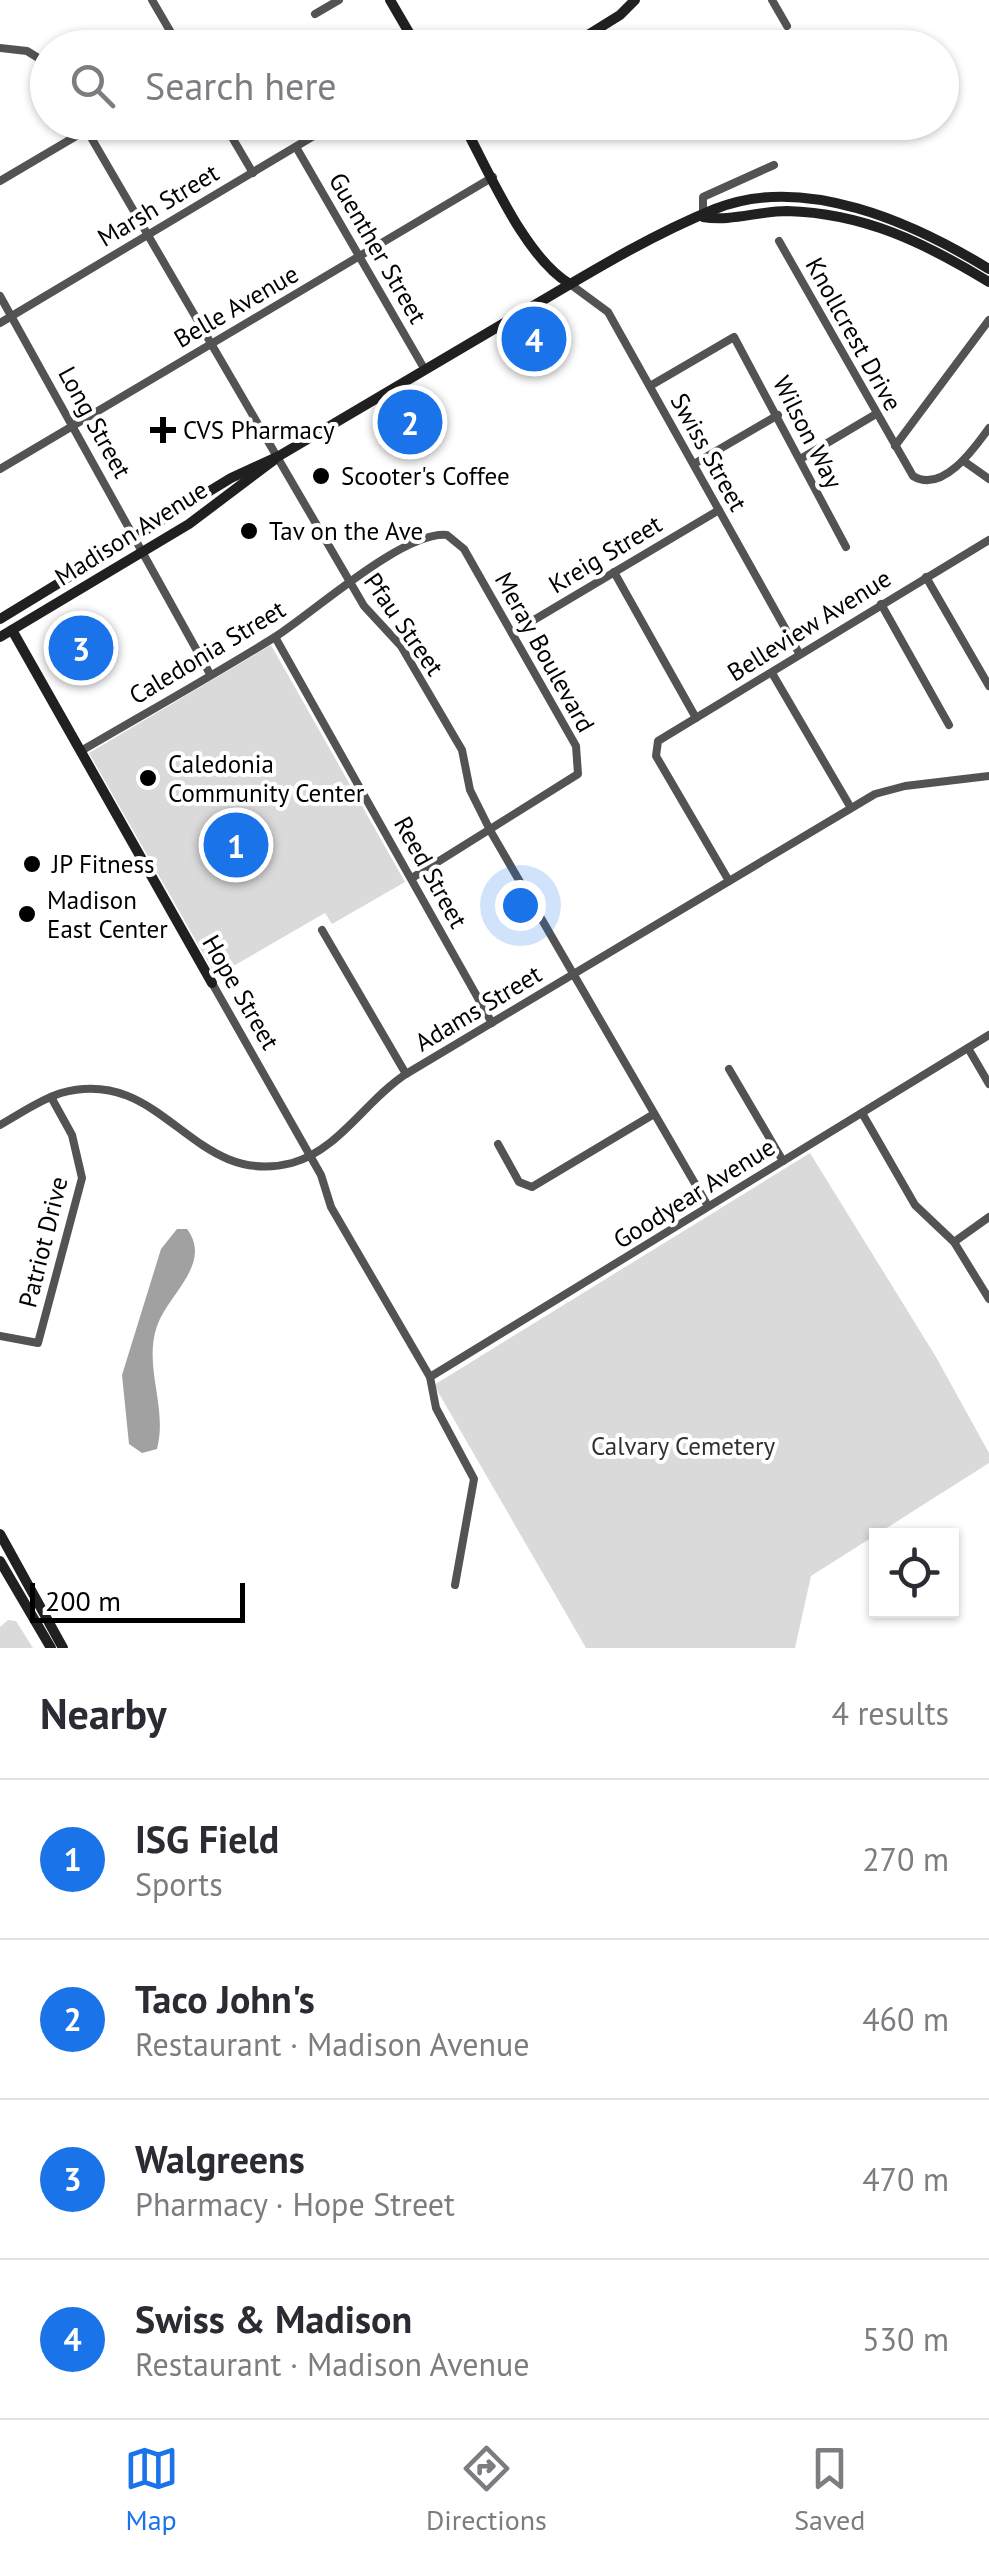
<!DOCTYPE html>
<meta charset="utf-8">
<style>
:root{--surface:#fff;--page:#f2f2f3;--text:#2b2b33;--muted:#7c7c81;--line:#e1e1e2;--accent:#1a73e8}
body{margin:0;font-family:"PT Sans",sans-serif;background:var(--page);color:var(--text)}
.controls{position:absolute;right:30px;bottom:30px;display:grid;overflow:hidden;border-radius:0px;box-shadow:0 2px 8px #0004}
.controls button{width:90px;height:90px;display:grid;place-items:center;padding:0;border:0;border-bottom:2px solid var(--line);background:var(--surface);color:var(--text);font:50px sans-serif}
.scale{position:absolute;left:30px;bottom:25px;width:215px;box-sizing:border-box;padding-left:10px;border:5px solid #000;border-top:0;font-size:28px;line-height:35px;white-space:nowrap;color:#000;-webkit-text-stroke:8px #fff;paint-order:stroke}
.you{position:absolute;left:520px;top:905px;width:35px;height:35px;margin:-25px;border:8px solid #fff;border-radius:50%;background:#1a73e8;box-shadow:0 0 0 15px #1a73e833}
.badge{display:grid;place-items:center;width:65px;height:65px;border-radius:50%;background:var(--accent);color:#fff;font-size:32px;font-weight:700}
.pin{position:absolute;translate:-50% -50%;border:5px solid #fff;box-shadow:0 2px 10px #0006}
.list{margin:0;padding:0;list-style:none}
h2{display:flex;justify-content:space-between;align-items:center;height:130px;margin:0;padding:0 40px;font-size:42px}
h2 small{font-size:32px;font-weight:400;color:var(--muted)}
.list li{display:grid;grid-template-columns:65px 1fr auto;gap:30px;align-items:center;box-sizing:border-box;height:160px;padding:0 40px;border-top:2px solid var(--line)}
.list b{display:block;font-size:38px;white-space:nowrap}
.list p{margin:0;font-size:32px;white-space:nowrap;color:var(--muted)}
.list em{font-size:32px;font-style:normal;color:var(--muted)}
.icon{flex:none;width:55px;height:55px;fill:none;stroke:currentColor;stroke-width:2;stroke-linecap:round;stroke-linejoin:round}
.map{position:relative;flex:none;width:989px;height:1648px;overflow:hidden}
.search{position:absolute;background:var(--surface);box-shadow:0 2px 8px #0004;left:30px;right:30px;top:30px;height:110px;display:flex;align-items:center;gap:25px;box-sizing:border-box;padding:0 35px;border-radius:55px;color:var(--muted);font-size:38px}
.sheet{height:770px;background:var(--surface)}
nav{display:flex;justify-content:space-around;align-items:center;box-sizing:border-box;height:140px;border-top:2px solid var(--line);background:var(--surface);font-size:28px;color:var(--muted)}
nav a{display:grid;justify-items:center;gap:5px}
nav .on{color:var(--accent)}
.map>svg:first-child{display:block}
</style>
<div class="map">
<svg width="989" height="1648" viewBox="0 0 989 1648">
<rect width="100%" height="100%" fill="#fff"/>
<g fill="#dadada">
<polygon points="271,645 405,882 332,924 325,913 216,976 89,753"/>
<polygon points="810,1153 936,1357 989,1453 989,1463 811,1576 795,1648 586,1648 434,1385"/>
<polygon points="8,1620 16,1621 33,1648 0,1648 0,1627"/>
</g>
<path fill="#a1a1a1" d="M177,1229H187C213,1264 168,1294 157,1326C143,1367 168,1407 157,1449L142,1453L129,1444L122,1375L161,1249Z"/>
<g fill="none" stroke-linecap="round" stroke-linejoin="round">
<g stroke="#535353" stroke-width="8">
<polyline points="152,0 180,48"/>
<polyline points="772,0 787,26"/>
<polyline points="315,14 339,0"/>
<polyline points="0,48 27,51 48,64"/>
<polyline points="82,122 364,606 401,646 462,750 470,790 491,832 708,1206"/>
<polyline points="223,122 253,173"/>
<polyline points="296,147 425,370"/>
<polyline points="0,181 100,122"/>
<polyline points="703,217 703,197 774,165"/>
<path d="M779,241L913,476C942,494 974,449 989,428"/>
<polyline points="570,284 608,312 799,653"/>
<polyline points="0,296 210,674"/>
<polyline points="0,323 337,122"/>
<polyline points="650,386 734,337 846,547"/>
<polyline points="895,446 989,320"/>
<polyline points="802,458 876,414"/>
<polyline points="965,462 989,479"/>
<polyline points="694,464 778,415"/>
<polyline points="0,469 493,177"/>
<polyline points="614,572 696,718"/>
<polyline points="926,577 989,686"/>
<polyline points="881,604 949,725"/>
<polyline points="512,633 719,510"/>
<polyline points="275,637 492,1023"/>
<polyline points="772,673 851,808"/>
<path d="M81,751C146,713 212,676 275,637C313,613 403,531 447,535L464,549L576,746L578,774L412,878"/>
<polyline points="729,881 656,756 658,741 989,540"/>
<polyline points="322,930 406,1074"/>
<polyline points="212,983 321,1175 331,1207 430,1377"/>
<polyline points="968,1048 989,1084"/>
<polyline points="729,1069 783,1161"/>
<polyline points="862,1113 915,1205 954,1242 989,1299"/>
<path d="M0,1125C20,1114 39,1100 61,1093C164,1064 191,1189 292,1163C339,1150 366,1100 406,1074L875,794L905,786L989,776"/>
<polyline points="498,1144 519,1182 532,1187 654,1114"/>
<polyline points="954,1242 989,1217"/>
<polyline points="0,1336 38,1343 82,1178 72,1135 51,1097"/>
<polyline points="455,1585 474,1479 436,1408 430,1377 989,1035"/>
</g>
<g stroke="#202020" stroke-width="10">
<polyline points="390,0 418,48"/>
<polyline points="567,48 620,15 635,0"/>
<path d="M462,122C488,169 524,257 570,284"/>
<path d="M703,217C730,222 759,211 787,211C864,213 925,243 989,282"/>
<path d="M0,619L231,478L279,456C362,407 445,358 528,309C589,273 649,236 715,209C804,173 914,223 989,269"/>
<polyline points="12,630 212,983"/>
<polyline points="0,637 189,524 274,460"/>
<polyline points="0,1534 63,1648"/>
<polyline points="0,1561 51,1648"/>
</g>
</g>
<g fill="#000" stroke="#fff" stroke-width="4">
<path d="M158 415h10v10h10v10h-10v10h-10v-10h-10v-10h10z"/>
<circle cx="321" cy="476" r="10"/>
<circle cx="249" cy="531" r="10"/>
<circle cx="148" cy="778" r="10"/>
<circle cx="32" cy="864" r="10"/>
<circle cx="27" cy="914" r="10"/>
</g>
<g text-anchor="middle" dominant-baseline="central" stroke-width="8" stroke-linejoin="round" paint-order="stroke">
<g font-size="25" fill="#000" stroke="#fff">
<text transform="translate(158 205) rotate(-31)">Marsh Street</text>
<text transform="translate(378 248) rotate(60)">Guenther Street</text>
<text transform="translate(236 306) rotate(-30)">Belle Avenue</text>
<text transform="translate(854 334) rotate(61)">Knollcrest Drive</text>
<text transform="translate(95 422) rotate(61)">Long Street</text>
<text transform="translate(808 432) rotate(63)">Wilson Way</text>
<text transform="translate(709 452) rotate(61)">Swiss Street</text>
<text transform="translate(131 533) rotate(-32)">Madison Avenue</text>
<text transform="translate(605 554) rotate(-31)">Kreig Street</text>
<text transform="translate(404 624) rotate(55)">Pfau Street</text>
<text transform="translate(809 625) rotate(-32)">Belleview Avenue</text>
<text transform="translate(207 652) rotate(-31)">Caledonia Street</text>
<text transform="translate(545 652) rotate(61)">Meray Boulevard</text>
<text transform="translate(431 872) rotate(61)">Reed Street</text>
<text transform="translate(241 992) rotate(60)">Hope Street</text>
<text transform="translate(478 1008) rotate(-31)">Adams Street</text>
<text transform="translate(694 1193) rotate(-32)">Goodyear Avenue</text>
<text transform="translate(43 1242) rotate(-76)">Patriot Drive</text>
</g>
<g font-size="25" fill="#000" stroke="#fff" text-anchor="start">
<text x="183" y="430">CVS Pharmacy</text>
<text x="341" y="476">Scooter's Coffee</text>
<text x="269" y="531">Tav on the Ave</text>
<text x="168" y="764">Caledonia<tspan x="168" dy="29">Community Center</tspan></text>
<text x="52" y="864">JP Fitness</text>
<text x="47" y="900">Madison<tspan x="47" dy="29">East Center</tspan></text>
</g>
<g font-size="25" fill="#313131" stroke="#fff">
<text x="683" y="1446">Calvary Cemetery</text>
</g>
</g>
</svg>
<div class="controls">
<button><svg class="icon" aria-label="locate" viewBox="0 0 24 24"><circle cx="12" cy="12" r="6"/><path d="M12 2v4M12 18v4M2 12h4M18 12h4"/></svg></button>
</div>
<div class="scale">200 m</div>
<div class="you"></div>
<div class="pin badge" style="left:236px;top:845px">1</div>
<div class="pin badge" style="left:410px;top:422px">2</div>
<div class="pin badge" style="left:81px;top:648px">3</div>
<div class="pin badge" style="left:534px;top:339px">4</div>
<div class="search"><svg class="icon" aria-label="search" viewBox="0 0 24 24"><circle cx="10" cy="10" r="6"/><path d="M15 15l6 6"/></svg>Search here</div>
</div>
<section class="sheet">
<h2>Nearby<small>4 results</small></h2>
<ul class="list">
<li><span class="badge">1</span><div><b>ISG Field</b><p>Sports</p></div><em>270 m</em></li>
<li><span class="badge">2</span><div><b>Taco John's</b><p>Restaurant · Madison Avenue</p></div><em>460 m</em></li>
<li><span class="badge">3</span><div><b>Walgreens</b><p>Pharmacy · Hope Street</p></div><em>470 m</em></li>
<li><span class="badge">4</span><div><b>Swiss &amp; Madison</b><p>Restaurant · Madison Avenue</p></div><em>530 m</em></li>
</ul>
</section>
<nav>
<a class="on"><svg class="icon" aria-label="map" viewBox="0 0 24 24"><path d="M3 6l6-2 6 2 6-2v14l-6 2-6-2-6 2zM9 4v14M15 6v14"/></svg>Map</a>
<a><svg class="icon" aria-label="directions" viewBox="0 0 24 24"><path d="M12 3l9 9-9 9-9-9zM9 14v-3h6M13 9l2 2-2 2"/></svg>Directions</a>
<a><svg class="icon" aria-label="saved" viewBox="0 0 24 24"><path d="M7 4h10v16l-5-4-5 4z"/></svg>Saved</a>
</nav>
